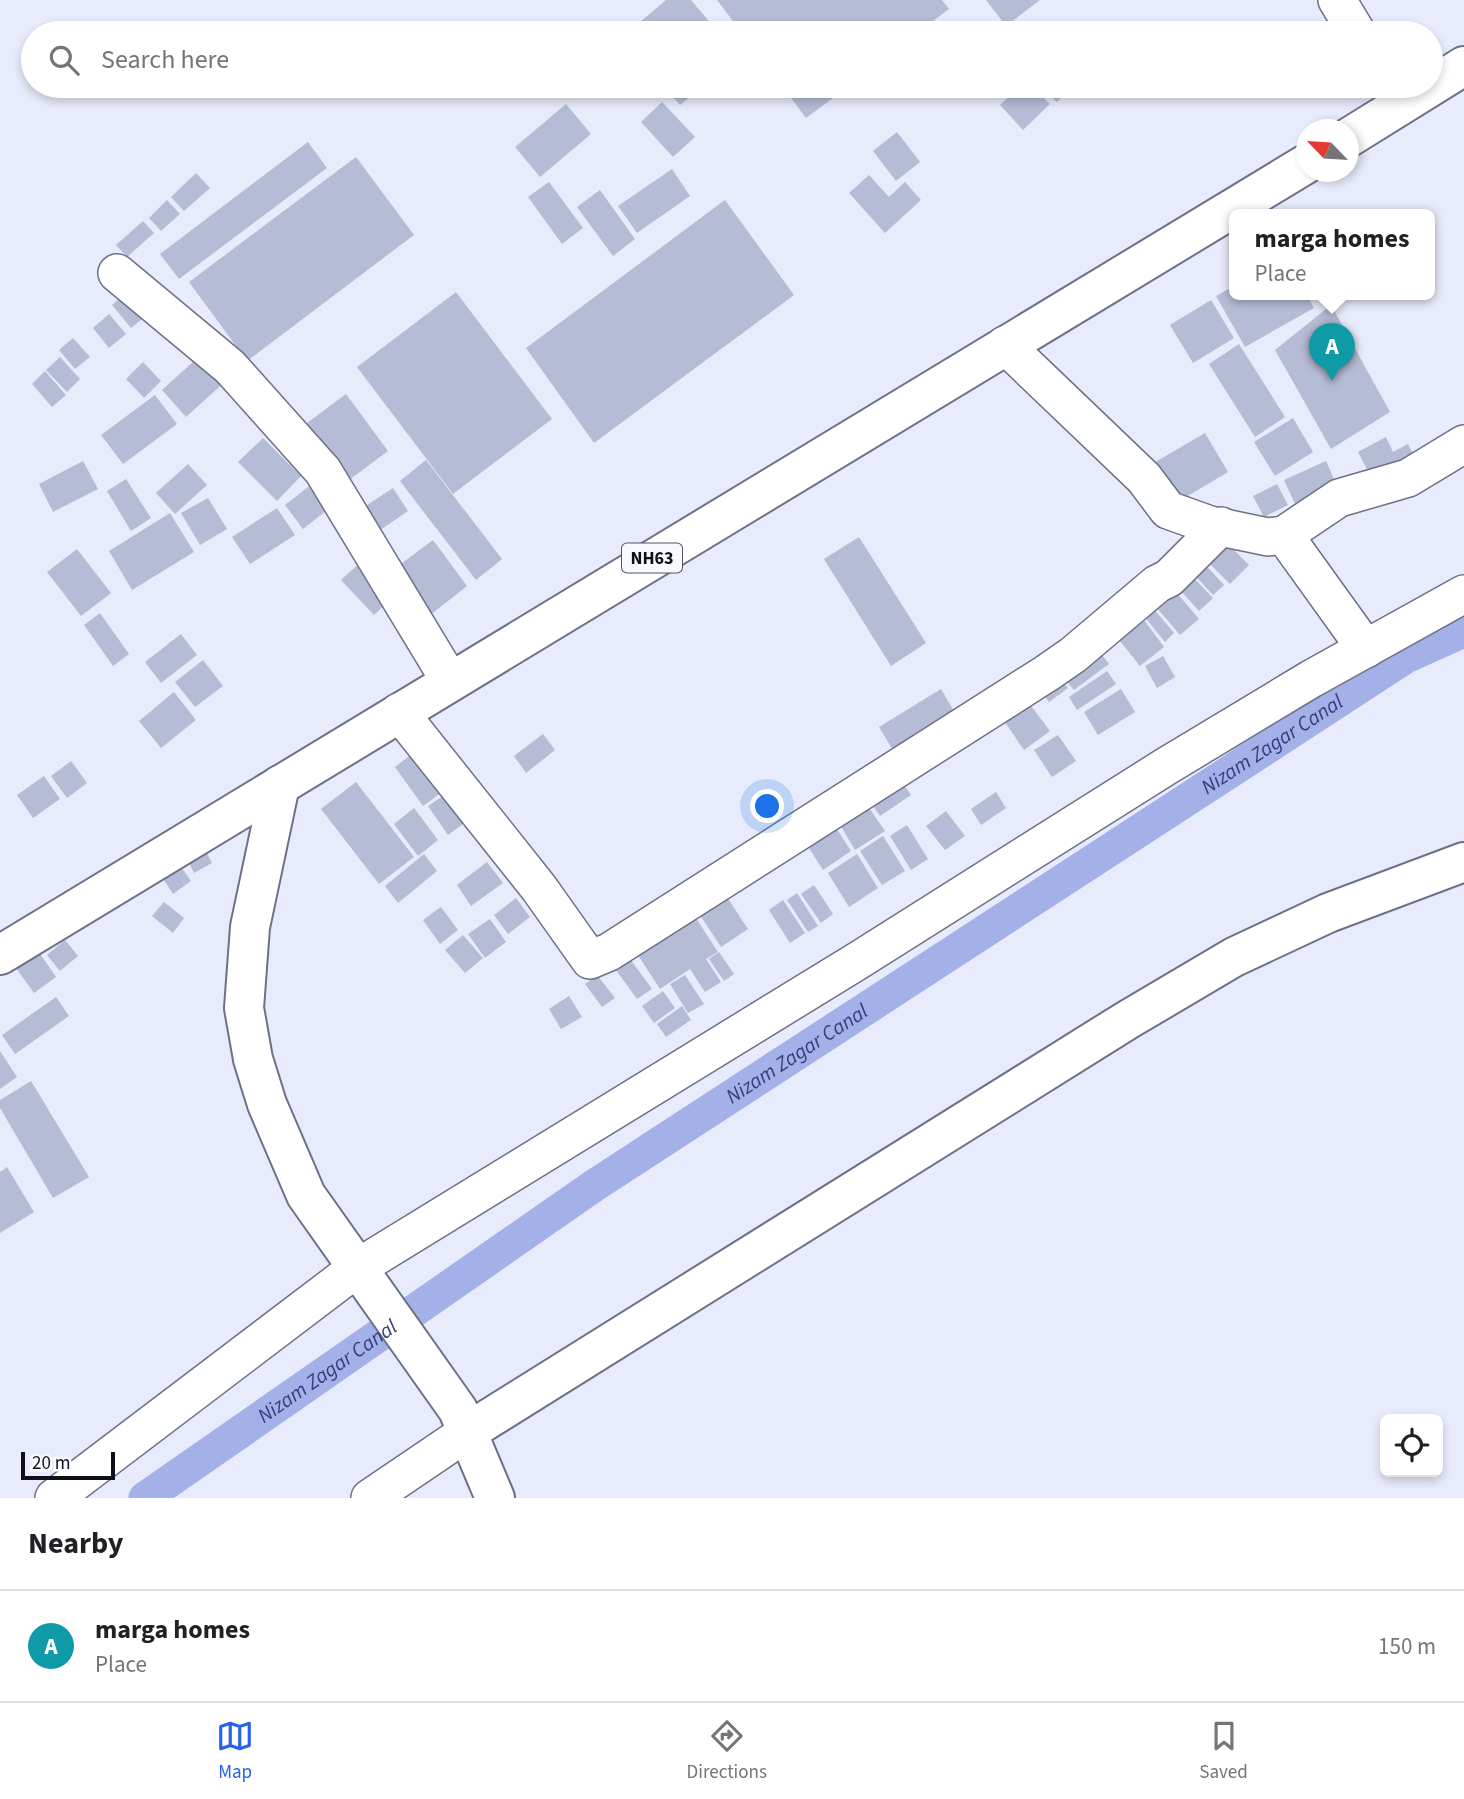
<!DOCTYPE html>
<style>
:root{--surface:#fff;--page:#f2f2f2;--text:#202124;--muted:#757577;--line:#e0e0e0;--accent:#2563eb}
body{margin:0;font-family:"Source Sans 3",sans-serif;background:var(--page);color:var(--text)}
.controls{position:absolute;right:21px;bottom:21px;display:grid;overflow:hidden;border-radius:10px;box-shadow:0 4px 10px #0003}
.controls button{width:63px;height:63px;display:grid;place-items:center;padding:0;border:0;border-bottom:2px solid var(--line);background:var(--surface);color:var(--text);font:35px sans-serif}
.compass{position:absolute;left:1296px;top:119px;width:63px;height:63px;border-radius:50%;background:var(--surface);box-shadow:0 4px 10px #0003;rotate:295deg}
.scale{position:absolute;left:21px;bottom:18px;width:94px;box-sizing:border-box;padding-left:7px;border:4px solid #0e1018;border-top:0;font-size:19px;line-height:24px;white-space:nowrap;color:#0e1018;-webkit-text-stroke:5px #f8f9fe;paint-order:stroke}
.you{position:absolute;left:768px;top:807px;width:24px;height:24px;margin:-18px;border:5px solid #fff;border-radius:50%;background:#1a73e8;box-shadow:0 0 0 10px #1a73e833}
.badge{display:grid;place-items:center;width:46px;height:46px;border-radius:50%;background:var(--accent);color:#fff;font-size:23px;font-weight:700}
.pin{position:absolute;translate:-50% -58px;filter:drop-shadow(0 2px 4px #0008)}
.pin::after{content:'';position:absolute;top:37px;width:24px;height:21px;background:inherit;clip-path:polygon(0 0,100% 0,50% 100%)}
.popup{position:absolute;left:1229px;top:209px;width:206px;height:91px;box-sizing:border-box;display:grid;place-content:center;border-radius:10px;background:var(--surface);filter:drop-shadow(0 2px 5px #0005);font-size:23px;white-space:nowrap;color:var(--muted)}
.popup b{font-size:26px;color:var(--text)}
.popup::after{content:'';position:absolute;left:50%;top:100%;margin-left:-14px;border:14px solid transparent;border-top-color:var(--surface)}
.list{margin:0;padding:0;list-style:none}
h2{display:flex;justify-content:space-between;align-items:center;height:91px;margin:0;padding:0 28px;font-size:30px}
h2 small{font-size:23px;font-weight:400;color:var(--muted)}
.list li{display:grid;grid-template-columns:46px 1fr auto;gap:21px;align-items:center;box-sizing:border-box;height:112px;padding:0 28px;border-top:2px solid var(--line)}
.list b{display:block;font-size:26px;white-space:nowrap}
.list p{margin:0;font-size:23px;white-space:nowrap;color:var(--muted)}
.list em{font-size:23px;font-style:normal;color:var(--muted)}
.icon{flex:none;width:38px;height:38px;fill:none;stroke:currentColor;stroke-width:2;stroke-linecap:round;stroke-linejoin:round}
.map{position:relative;flex:none;width:1464px;height:1498px;overflow:hidden}
.search{position:absolute;background:var(--surface);box-shadow:0 4px 10px #0003;left:21px;right:21px;top:21px;height:77px;display:flex;align-items:center;gap:18px;box-sizing:border-box;padding:0 24px;border-radius:38px;color:var(--muted);font-size:26px}
.sheet{height:203px;background:var(--surface)}
nav{display:flex;justify-content:space-around;align-items:center;box-sizing:border-box;height:98px;border-top:2px solid var(--line);background:var(--surface);font-size:19px;color:var(--muted)}
nav a{display:grid;justify-items:center;gap:4px}
nav .on{color:var(--accent)}
.map>svg:first-child{display:block}
</style>
<div class="map">
<svg width="1464" height="1498" viewBox="0 0 1464 1498">
<rect width="100%" height="100%" fill="#e7ebfb"/>
<g fill="none" stroke-linecap="round" stroke-linejoin="round">
<path stroke="#a4b0e8" stroke-width="33" id="s1" d="M145,1498L595,1185L1406,657L1464,631"/>
</g>
<g fill="#b6bcd5">
<polygon points="666,0 691,0 719,33 627,33"/>
<polygon points="717,0 942,0 949,9 917,33 742,33"/>
<polygon points="986,0 1040,0 1006,26"/>
<polygon points="663,86 703,86 680,105"/>
<polygon points="782,86 849,86 806,118"/>
<polygon points="1020,86 1032,86 1050,104 1023,130 1000,105"/>
<polygon points="1040,86 1073,86 1057,102"/>
<polygon points="662,102 695,137 673,157 641,122"/>
<polygon points="566,104 591,134 540,177 515,147"/>
<polygon points="897,132 920,162 896,181 873,151"/>
<polygon points="308,142 327,168 179,279 160,254"/>
<polygon points="356,157 414,235 247,361 189,282"/>
<polygon points="672,169 690,196 637,233 618,206"/>
<polygon points="196,173 210,188 184,211 171,197"/>
<polygon points="869,175 889,197 905,182 921,200 885,233 849,193"/>
<polygon points="549,182 583,228 562,244 528,197"/>
<polygon points="600,190 635,239 613,256 577,207"/>
<polygon points="167,200 180,214 161,231 149,218"/>
<polygon points="725,200 794,295 594,443 526,348"/>
<polygon points="143,221 154,233 127,257 116,245"/>
<polygon points="1234,286 1234,295 1307,295 1314,308 1245,347 1216,296"/>
<polygon points="127,292 147,315 131,328 112,305"/>
<polygon points="456,292 552,419 453,494 357,367"/>
<polygon points="1211,300 1234,338 1193,363 1170,325"/>
<polygon points="1331,305 1390,412 1331,449 1275,350"/>
<polygon points="109,314 126,334 109,348 93,328"/>
<polygon points="73,338 90,357 75,369 59,350"/>
<polygon points="1239,344 1285,417 1255,437 1209,364"/>
<polygon points="204,352 228,379 186,417 162,390"/>
<polygon points="60,357 80,379 67,392 46,370"/>
<polygon points="143,362 161,381 144,398 126,379"/>
<polygon points="45,371 66,395 52,407 32,384"/>
<polygon points="346,394 388,451 345,483 303,426"/>
<polygon points="155,395 177,424 123,464 101,435"/>
<polygon points="1293,418 1313,452 1275,476 1254,442"/>
<polygon points="1205,433 1228,472 1176,503 1152,464"/>
<polygon points="1386,437 1393,452 1408,444 1413,454 1371,477 1358,452"/>
<polygon points="263,438 301,476 277,501 238,462"/>
<polygon points="426,460 502,559 476,580 400,481"/>
<polygon points="83,461 98,489 53,512 39,484"/>
<polygon points="1326,461 1337,486 1295,504 1284,480"/>
<polygon points="188,464 207,485 175,514 156,493"/>
<polygon points="126,479 151,518 131,531 107,491"/>
<polygon points="317,480 336,503 303,529 285,505"/>
<polygon points="1277,484 1288,505 1264,517 1253,496"/>
<polygon points="393,488 408,511 373,535 358,511"/>
<polygon points="208,498 227,529 200,545 181,513"/>
<polygon points="277,508 295,535 250,564 232,537"/>
<polygon points="170,513 194,552 132,590 109,551"/>
<polygon points="859,537 926,643 891,666 824,559"/>
<polygon points="433,540 467,586 429,616 394,569"/>
<polygon points="1226,542 1249,565 1230,584 1207,561"/>
<polygon points="77,549 111,593 81,616 47,572"/>
<polygon points="1200,559 1224,585 1213,595 1189,569"/>
<polygon points="363,560 396,594 374,615 341,580"/>
<polygon points="1186,570 1213,598 1199,611 1173,582"/>
<polygon points="1170,585 1199,619 1180,635 1151,601"/>
<polygon points="1153,608 1174,633 1165,642 1144,616"/>
<polygon points="100,613 129,654 113,666 84,625"/>
<polygon points="1141,616 1164,647 1140,666 1116,636"/>
<polygon points="181,634 197,655 161,683 145,662"/>
<polygon points="1096,647 1109,664 1074,690 1061,674"/>
<polygon points="1163,656 1175,677 1157,688 1145,666"/>
<polygon points="203,660 223,686 195,707 175,682"/>
<polygon points="1107,671 1116,684 1077,710 1069,697"/>
<polygon points="1059,677 1068,688 1049,702 1041,691"/>
<polygon points="941,689 955,713 893,750 879,727"/>
<polygon points="1121,689 1135,712 1098,735 1084,712"/>
<polygon points="174,692 196,720 161,748 139,721"/>
<polygon points="1029,703 1050,731 1024,750 1004,721"/>
<polygon points="543,734 555,750 526,773 514,756"/>
<polygon points="1058,735 1076,761 1052,777 1034,750"/>
<polygon points="412,754 441,793 423,806 395,767"/>
<polygon points="71,761 87,783 67,798 51,776"/>
<polygon points="44,776 60,799 33,818 17,795"/>
<polygon points="900,779 911,795 880,816 869,800"/>
<polygon points="356,782 414,857 379,884 321,809"/>
<polygon points="996,792 1006,808 981,825 971,809"/>
<polygon points="443,796 463,824 448,835 428,806"/>
<polygon points="865,802 885,831 855,850 837,820"/>
<polygon points="414,808 438,840 418,856 394,824"/>
<polygon points="946,811 965,836 945,850 926,826"/>
<polygon points="907,825 928,859 911,870 890,836"/>
<polygon points="835,826 851,851 823,870 807,845"/>
<polygon points="883,836 905,871 882,885 860,851"/>
<polygon points="203,846 212,863 194,873 185,855"/>
<polygon points="424,854 437,871 398,903 385,886"/>
<polygon points="857,854 878,888 849,907 828,873"/>
<polygon points="487,862 503,883 471,906 457,885"/>
<polygon points="182,868 191,881 173,894 164,880"/>
<polygon points="814,885 833,914 821,923 801,894"/>
<polygon points="723,891 748,929 721,947 696,909"/>
<polygon points="797,893 818,926 808,932 787,900"/>
<polygon points="516,898 530,917 508,934 494,915"/>
<polygon points="783,900 805,933 790,943 769,910"/>
<polygon points="164,902 184,918 173,933 152,916"/>
<polygon points="441,907 458,930 440,944 423,920"/>
<polygon points="692,912 718,952 706,959 721,982 705,992 690,969 660,989 634,949"/>
<polygon points="490,919 506,942 485,958 468,934"/>
<polygon points="463,935 483,958 465,973 445,950"/>
<polygon points="65,940 78,956 60,971 47,955"/>
<polygon points="34,945 56,977 34,993 11,961"/>
<polygon points="719,952 734,974 724,981 709,959"/>
<polygon points="628,956 652,989 637,999 613,966"/>
<polygon points="597,975 615,998 602,1007 585,984"/>
<polygon points="685,975 704,1004 688,1013 670,984"/>
<polygon points="663,991 675,1008 654,1023 642,1006"/>
<polygon points="569,996 582,1017 561,1029 549,1009"/>
<polygon points="56,997 69,1016 15,1054 2,1035"/>
<polygon points="682,1006 691,1020 666,1037 657,1024"/>
<polygon points="0,1051 17,1077 0,1089"/>
<polygon points="31,1081 89,1177 53,1198 0,1108 0,1100"/>
<polygon points="7,1167 34,1212 0,1233 0,1172"/>
</g>
<g fill="none" stroke-linecap="round" stroke-linejoin="round">
<g stroke="#6c7188" stroke-width="40">
<g id="minor">
<polyline points="1337,0 1357,33"/>
<polyline points="117,273 230,367 323,471 450,681"/>
<polyline points="1005,345 1144,478 1168,510 1210,525 1268,537 1284,535 1339,498 1408,478 1464,444"/>
<polyline points="1284,535 1366,649"/>
<polyline points="399,712 539,888 590,960 609,952 1047,673 1073,655 1157,584 1169,578 1221,526"/>
<polyline points="54,1498 357,1268 859,960 1165,767 1311,679 1464,594"/>
<polyline points="370,1498 469,1431"/>
</g>
</g>
<g stroke="#6c7188" stroke-width="42">
<g id="tertiary">
<polyline points="280,785 250,927 244,1008 253,1059 267,1104 306,1195 458,1410 495,1498"/>
<polyline points="469,1431 1129,1019 1234,957 1328,913 1464,862"/>
</g>
</g>
<g stroke="#6c7188" stroke-width="42">
<g id="trunk">
<polyline points="1348,138 1464,66"/>
<polyline points="0,955 1306,164"/>
</g>
</g>
<use href="#minor" stroke="#fff" stroke-width="37"/>
<use href="#tertiary" stroke="#fff" stroke-width="38"/>
<use href="#trunk" stroke="#fff" stroke-width="38"/>
</g>
<g text-anchor="middle" dominant-baseline="central" stroke-width="5" stroke-linejoin="round" paint-order="stroke">
<rect fill="#f8f9fe" stroke="#54565d" stroke-width="2" x="622" y="543.5" width="60" height="29" rx="5"/>
<g font-size="18" font-weight="bold" fill="#0e1018">
<text x="652" y="558">NH63</text>
</g>
<g font-size="21" font-style="italic" fill="#353d7f" stroke="#f8f9fe">
<text stroke="none"><textPath href="#s1" startOffset="1356">Nizam Zagar Canal</textPath></text>
<text stroke="none"><textPath href="#s1" startOffset="789">Nizam Zagar Canal</textPath></text>
<text stroke="none"><textPath href="#s1" startOffset="222">Nizam Zagar Canal</textPath></text>
</g>
</g>
</svg>
<div class="controls">
<button><svg class="icon" aria-label="locate" viewBox="0 0 24 24"><circle cx="12" cy="12" r="6"/><path d="M12 2v4M12 18v4M2 12h4M18 12h4"/></svg></button>
</div>
<svg class="compass" viewBox="-18 -18 36 36"><path d="M0-13l5 13h-10z" fill="#e53935"/><path d="M0 13l5-13h-10z" fill="#757577"/></svg>
<div class="scale">20 m</div>
<div class="you"></div>
<div class="pin badge" style="left:1332px;top:381px;background:#0f9aa8">A</div>
<div class="popup"><b>marga homes</b>Place</div>
<div class="search"><svg class="icon" aria-label="search" viewBox="0 0 24 24"><circle cx="10" cy="10" r="6"/><path d="M15 15l6 6"/></svg>Search here</div>
</div>
<section class="sheet">
<h2>Nearby<small></small></h2>
<ul class="list">
<li><span class="badge" style="background:#0f9aa8">A</span><div><b>marga homes</b><p>Place</p></div><em>150 m</em></li>
</ul>
</section>
<nav>
<a class="on"><svg class="icon" aria-label="map" viewBox="0 0 24 24"><path d="M3 6l6-2 6 2 6-2v14l-6 2-6-2-6 2zM9 4v14M15 6v14"/></svg>Map</a>
<a><svg class="icon" aria-label="directions" viewBox="0 0 24 24"><path d="M12 3l9 9-9 9-9-9zM9 14v-3h6M13 9l2 2-2 2"/></svg>Directions</a>
<a><svg class="icon" aria-label="saved" viewBox="0 0 24 24"><path d="M7 4h10v16l-5-4-5 4z"/></svg>Saved</a>
</nav>
